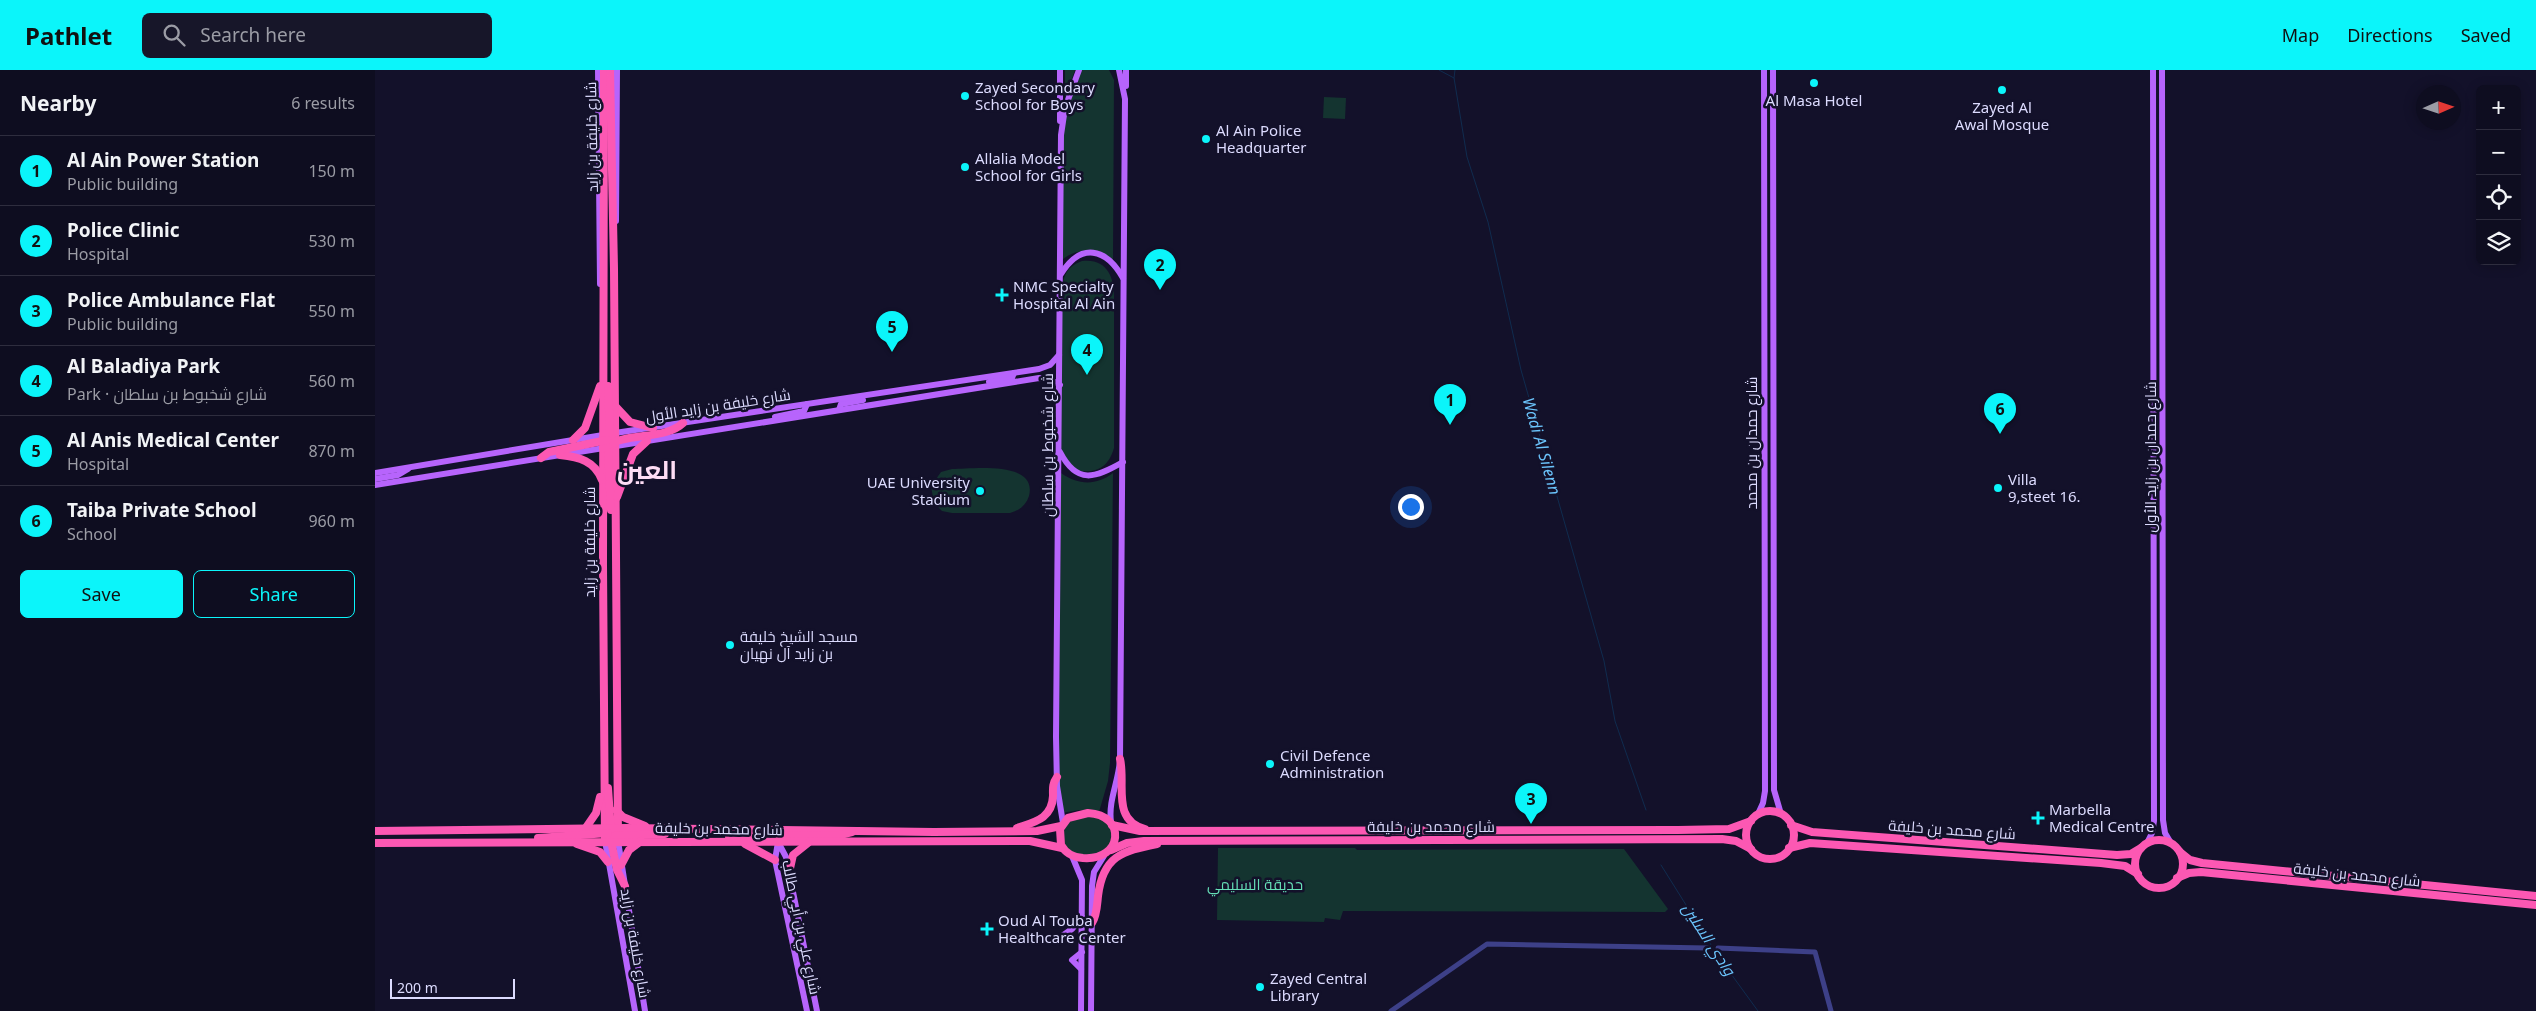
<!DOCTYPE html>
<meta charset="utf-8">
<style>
:root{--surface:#0e0d20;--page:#171629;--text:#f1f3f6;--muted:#9b9ca5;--line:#2e2d3e;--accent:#0bf5fa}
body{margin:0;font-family:"Noto Sans",Cairo,sans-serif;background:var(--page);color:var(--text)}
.controls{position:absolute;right:15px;top:15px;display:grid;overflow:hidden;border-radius:8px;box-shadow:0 2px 12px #0003}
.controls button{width:45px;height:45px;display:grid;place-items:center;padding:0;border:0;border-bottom:1px solid var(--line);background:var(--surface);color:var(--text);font:25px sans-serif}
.compass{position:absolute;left:2041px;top:15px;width:45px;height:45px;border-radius:50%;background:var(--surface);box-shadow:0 2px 12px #0003;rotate:87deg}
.scale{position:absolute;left:15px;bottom:12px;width:125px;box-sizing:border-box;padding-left:5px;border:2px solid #dcdbfe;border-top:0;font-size:14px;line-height:18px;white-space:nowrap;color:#dcdbfe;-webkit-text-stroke:4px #13112a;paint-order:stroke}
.you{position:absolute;left:1035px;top:436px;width:18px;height:18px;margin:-12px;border:4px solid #fff;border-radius:50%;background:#1a73e8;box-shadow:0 0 0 8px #1a73e833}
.badge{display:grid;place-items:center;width:32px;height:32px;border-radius:50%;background:var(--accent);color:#111;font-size:16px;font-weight:700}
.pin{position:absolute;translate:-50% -41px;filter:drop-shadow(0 1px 2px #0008)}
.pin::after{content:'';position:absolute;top:26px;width:18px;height:15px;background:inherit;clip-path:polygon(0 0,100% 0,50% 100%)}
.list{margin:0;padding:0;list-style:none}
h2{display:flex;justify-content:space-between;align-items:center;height:65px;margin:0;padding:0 20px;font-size:21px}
h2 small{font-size:16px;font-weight:400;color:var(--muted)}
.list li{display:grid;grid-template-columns:32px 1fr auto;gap:15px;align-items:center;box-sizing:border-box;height:70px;padding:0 20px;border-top:1px solid var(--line)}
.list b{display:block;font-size:19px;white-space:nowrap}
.list p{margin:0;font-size:16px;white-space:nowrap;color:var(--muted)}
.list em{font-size:16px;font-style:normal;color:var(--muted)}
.actions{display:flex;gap:10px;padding:15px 20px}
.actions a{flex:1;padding:11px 0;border:1px solid var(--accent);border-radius:8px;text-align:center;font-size:18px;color:var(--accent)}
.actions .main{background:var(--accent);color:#111}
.icon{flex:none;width:28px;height:28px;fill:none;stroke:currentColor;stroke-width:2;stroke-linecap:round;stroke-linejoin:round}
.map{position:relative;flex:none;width:2161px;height:941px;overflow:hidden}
header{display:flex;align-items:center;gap:30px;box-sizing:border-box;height:70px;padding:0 25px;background:var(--accent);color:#111}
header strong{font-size:24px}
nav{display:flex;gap:28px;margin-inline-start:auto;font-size:18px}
.search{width:350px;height:45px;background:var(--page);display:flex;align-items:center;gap:12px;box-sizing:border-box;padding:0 18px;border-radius:8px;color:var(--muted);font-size:19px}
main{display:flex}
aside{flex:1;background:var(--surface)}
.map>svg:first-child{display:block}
</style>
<header>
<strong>Pathlet</strong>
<div class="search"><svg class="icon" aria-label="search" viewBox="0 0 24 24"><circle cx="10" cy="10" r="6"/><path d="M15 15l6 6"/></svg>Search here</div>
<nav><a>Map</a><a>Directions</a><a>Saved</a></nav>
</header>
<main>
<aside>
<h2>Nearby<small>6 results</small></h2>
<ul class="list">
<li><span class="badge">1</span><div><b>Al Ain Power Station</b><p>Public building</p></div><em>150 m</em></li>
<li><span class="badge">2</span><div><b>Police Clinic</b><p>Hospital</p></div><em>530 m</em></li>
<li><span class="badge">3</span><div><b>Police Ambulance Flat</b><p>Public building</p></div><em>550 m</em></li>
<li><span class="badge">4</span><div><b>Al Baladiya Park</b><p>Park · شارع شخبوط بن سلطان</p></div><em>560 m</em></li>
<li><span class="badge">5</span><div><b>Al Anis Medical Center</b><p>Hospital</p></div><em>870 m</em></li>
<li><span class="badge">6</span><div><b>Taiba Private School</b><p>School</p></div><em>960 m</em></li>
</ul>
<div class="actions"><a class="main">Save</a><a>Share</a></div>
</aside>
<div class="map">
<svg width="2161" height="941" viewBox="0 0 2161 941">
<rect width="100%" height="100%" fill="#13112a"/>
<g fill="#143430">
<polygon points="690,0 700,0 690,28"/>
<path d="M704,0H734L739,10L738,191C719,183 705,175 687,190V55Z"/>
<polygon points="949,27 971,28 970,49 948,48"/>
<path d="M707,191C731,188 739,206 739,226V378C733,399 719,404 700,400L685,380L686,224C688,208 690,197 707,191Z"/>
<path d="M577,399C597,399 663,390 654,426C651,435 644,441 635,443H577L567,441L559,433L556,416L566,402Z"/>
<path d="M686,403C703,415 721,416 738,403L735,693L733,711L724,742L704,740L687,743L683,721Z"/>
<path d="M714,746C731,750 735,752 738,770L728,783L709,785L693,781C686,767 686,763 695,750Z"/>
<polygon points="843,778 980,778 982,780 1249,779 1293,839 1290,842 968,841 965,850 950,848 949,852 842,850"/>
</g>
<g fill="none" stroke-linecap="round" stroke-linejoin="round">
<g stroke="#102c4f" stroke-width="1">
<polyline points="1064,0 1079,8"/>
<polyline points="1080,0 1079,8 1092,87 1113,152 1146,300 1229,591 1240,651 1271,740"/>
<polyline points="1286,795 1343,886 1383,941"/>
</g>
<g stroke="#3d4088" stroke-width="5">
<polyline points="1343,878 1440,882 1456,941"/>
<polyline points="1016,941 1112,874 1333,878"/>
</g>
<g stroke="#b764fc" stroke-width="6">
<polyline points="223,0 225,214"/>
<polyline points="751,0 751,16"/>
<polyline points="1398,0 1399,720 1406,744"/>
<polyline points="1787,0 1788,750 1790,763 1796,773"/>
<polyline points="685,51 685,0"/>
<polyline points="241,151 242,0"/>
<path d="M686,204C706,172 731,178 748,208"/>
<polyline points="614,312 637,308 639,303"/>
<polyline points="464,340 466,334 488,330"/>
<polyline points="400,347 429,341 432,334"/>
<path d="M685,382C702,415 720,408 748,392"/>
<polyline points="0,403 240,363 664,299 675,295 684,285"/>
<polyline points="0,409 23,405 33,399"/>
<polyline points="0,415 664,308 676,310 685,315"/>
<polyline points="1383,744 1388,733 1390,721 1389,0"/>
<path d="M736,752C733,730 744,711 745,689L750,29L744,0"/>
<polyline points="688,753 682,716 681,667 686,65 690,38 704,0"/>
<polyline points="230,771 260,941"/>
<polyline points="243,771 270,941"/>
<polyline points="1772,773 1777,763 1779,751 1778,0"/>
<polyline points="697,786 707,810 706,941"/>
<polyline points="687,866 697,859 707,847"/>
<polyline points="706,899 697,890 707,882"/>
<polyline points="432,941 400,790 403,772 411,787 442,941"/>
<polyline points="716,941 717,816 719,802 729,786"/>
</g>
<g stroke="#fc58b3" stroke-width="8">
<polyline points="229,0 228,495 230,771"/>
<polyline points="235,0 239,199 243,771"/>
<polyline points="233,316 235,364 239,374"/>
<polyline points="241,337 255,352 278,358"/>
<polyline points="198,370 210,358 225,316"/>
<polyline points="231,372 233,378 236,440"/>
<path d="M228,378C251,361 289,371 308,353"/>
<path d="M185,385C204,387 220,391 227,410"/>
<polyline points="166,388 174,382 232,370"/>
<polyline points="242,427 258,384 272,371"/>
<path d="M745,689C751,714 736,750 770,759"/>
<polyline points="233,718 236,761"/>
<polyline points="241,740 248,747 270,756"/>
<circle cx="1395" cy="765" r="24"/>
<path d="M713,743C752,745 748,791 708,788C698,787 691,784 686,775L685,759L693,748Z"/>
<polyline points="737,755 765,761 1303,760 1354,759 1376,751"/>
<polyline points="1416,755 1437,762 1742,785 1756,784 1766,778"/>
<path d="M642,758C659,752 677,749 678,726C678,719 677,714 682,707"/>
<polyline points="210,759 221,743 225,727"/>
<polyline points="0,761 251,758 559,762 662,761 686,756"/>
<polyline points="235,766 242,800 250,816"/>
<polyline points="239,766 290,764"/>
<polyline points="354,767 383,767 386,760"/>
<polyline points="163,768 233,763"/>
<circle cx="1784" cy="794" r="24"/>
<polyline points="403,772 405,768 410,766 465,765 477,762"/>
<polyline points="0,773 655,771 687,778"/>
<polyline points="202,774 225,782 233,792"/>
<polyline points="370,774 400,790"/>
<polyline points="1414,778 1435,773 1726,793 1750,796 1763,804"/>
<polyline points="736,780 752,773 769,771 1347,769 1361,771 1376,779"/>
<polyline points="1805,782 1815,790 1827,793 2161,826"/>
<polyline points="246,795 254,780 266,771"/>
<polyline points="414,803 418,785 433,773"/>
<polyline points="1802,808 1814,803 1826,802 2161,835"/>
<path d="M717,853C722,845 722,835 723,826C728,786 747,781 782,774"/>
</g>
</g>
<g fill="#0bf5fa" stroke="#13112a" stroke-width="2">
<circle cx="1439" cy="13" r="5"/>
<circle cx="1627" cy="20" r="5"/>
<circle cx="590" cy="26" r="5"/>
<circle cx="831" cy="69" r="5"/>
<circle cx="590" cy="97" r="5"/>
<path d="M624.5 217.5h5v5h5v5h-5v5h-5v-5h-5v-5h5z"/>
<circle cx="1623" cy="418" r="5"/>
<circle cx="605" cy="421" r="5"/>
<circle cx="355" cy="575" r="5"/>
<circle cx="895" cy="694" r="5"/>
<path d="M1660.5 740.5h5v5h5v5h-5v5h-5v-5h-5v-5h5z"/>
<path d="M609.5 851.5h5v5h5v5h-5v5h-5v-5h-5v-5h5z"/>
<circle cx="885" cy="917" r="5"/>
</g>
<g text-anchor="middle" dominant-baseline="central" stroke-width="5" stroke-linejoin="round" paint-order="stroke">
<g font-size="15" fill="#dcdbfe" stroke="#13112a" text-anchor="start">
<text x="600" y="17">Zayed Secondary<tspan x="600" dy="17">School for Boys</tspan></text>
<text x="1439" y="30" text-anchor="middle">Al Masa Hotel</text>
<text x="1627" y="37" text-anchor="middle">Zayed Al<tspan x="1627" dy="17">Awal Mosque</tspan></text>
<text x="841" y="60">Al Ain Police<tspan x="841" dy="17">Headquarter</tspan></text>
<text x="600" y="88">Allalia Model<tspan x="600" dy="17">School for Girls</tspan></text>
<text x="638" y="216">NMC Specialty<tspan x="638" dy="17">Hospital Al Ain</tspan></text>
<text x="1633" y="409">Villa<tspan x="1633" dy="17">9,steet 16.</tspan></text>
<text x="595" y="412" text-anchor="end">UAE University<tspan x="595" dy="17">Stadium</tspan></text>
<text x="365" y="566">مسجد الشيخ خليفة<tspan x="365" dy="17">بن زايد آل نهيان</tspan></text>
<text x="905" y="685">Civil Defence<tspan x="905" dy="17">Administration</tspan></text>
<text x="1674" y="739">Marbella<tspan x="1674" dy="17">Medical Centre</tspan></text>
<text x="623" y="850">Oud Al Touba<tspan x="623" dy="17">Healthcare Center</tspan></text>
<text x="895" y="908">Zayed Central<tspan x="895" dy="17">Library</tspan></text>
</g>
<g font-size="15" fill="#dcdbfe" stroke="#13112a">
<text transform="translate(216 67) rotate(-91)">شارع خليفة بن زايد</text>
<text transform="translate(343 335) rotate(-9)">شارع خليفة بن زايد الأول</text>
<text transform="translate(1376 373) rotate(-90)">شارع حمدان بن محمد</text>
<text transform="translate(672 375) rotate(-90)">شارع شخبوط بن سلطان</text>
<text transform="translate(1775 387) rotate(-90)">شارع حمدان بن زايد الأول</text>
<text transform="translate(214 472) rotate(-90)">شارع خليفة بن زايد</text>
<text x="1056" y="756">شارع محمد بن خليفة</text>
<text transform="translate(344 758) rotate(1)">شارع محمد بن خليفة</text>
<text transform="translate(1577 759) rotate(4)">شارع محمد بن خليفة</text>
<text transform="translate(1982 804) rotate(6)">شارع محمد بن خليفة</text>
<text transform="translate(427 857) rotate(78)">شارع علي بن أبي طالب</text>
<text transform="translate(261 873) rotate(80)">شارع خليفة بن زايد</text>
</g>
<g font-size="15" fill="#66dfb7" stroke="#13112a">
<text x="880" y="814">حديقة السليمي</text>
</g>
<g font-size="16" font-style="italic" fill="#6bc4fc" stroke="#13112a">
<text transform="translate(1167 376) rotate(74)">Wadi Al Silenn</text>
<text transform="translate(1334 869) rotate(57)">وادي السلين</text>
</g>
<g font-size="25" font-weight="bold" fill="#feddf5" stroke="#13112a">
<text x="272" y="399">العين</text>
</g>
</g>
</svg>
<div class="controls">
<button>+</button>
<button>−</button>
<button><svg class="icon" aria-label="locate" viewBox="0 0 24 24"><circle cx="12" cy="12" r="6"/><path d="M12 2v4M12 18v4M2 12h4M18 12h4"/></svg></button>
<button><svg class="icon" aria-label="layers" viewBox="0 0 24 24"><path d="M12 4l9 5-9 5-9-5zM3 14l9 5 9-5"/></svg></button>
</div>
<svg class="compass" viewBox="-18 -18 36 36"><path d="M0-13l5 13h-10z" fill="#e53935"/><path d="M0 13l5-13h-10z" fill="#9b9ca5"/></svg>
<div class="scale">200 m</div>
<div class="you"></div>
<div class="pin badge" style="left:1075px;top:355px">1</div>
<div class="pin badge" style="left:785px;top:220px">2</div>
<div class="pin badge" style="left:1156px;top:754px">3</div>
<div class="pin badge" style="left:712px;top:305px">4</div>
<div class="pin badge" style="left:517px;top:282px">5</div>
<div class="pin badge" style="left:1625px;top:364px">6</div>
</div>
</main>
